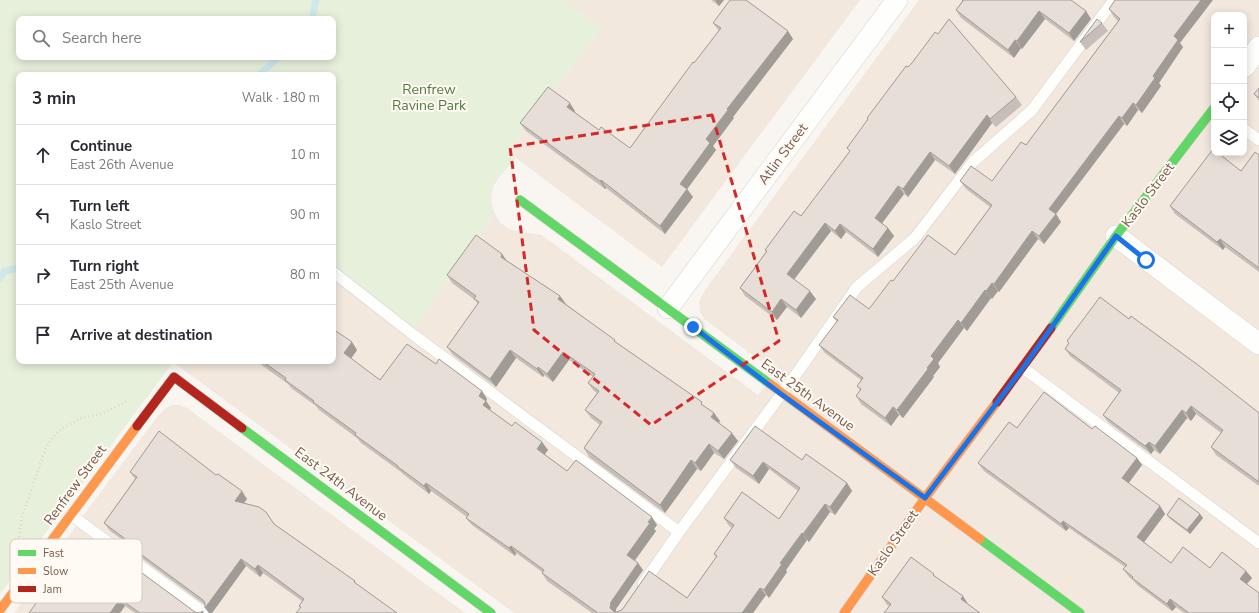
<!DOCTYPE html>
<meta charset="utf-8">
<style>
:root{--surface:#fff;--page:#f2f2f3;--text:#2b2b33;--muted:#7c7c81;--line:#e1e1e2}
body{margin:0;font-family:"Nunito Sans",sans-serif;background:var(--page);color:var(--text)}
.controls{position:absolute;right:12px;top:12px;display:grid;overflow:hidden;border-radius:8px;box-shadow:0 2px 10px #0003}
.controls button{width:36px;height:36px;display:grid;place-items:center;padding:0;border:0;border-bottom:1px solid var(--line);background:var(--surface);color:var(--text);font:20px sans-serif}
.stop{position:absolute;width:12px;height:12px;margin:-9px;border:3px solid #1a73e8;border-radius:50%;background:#fff}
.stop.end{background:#1a73e8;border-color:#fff;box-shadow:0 1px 4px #0008}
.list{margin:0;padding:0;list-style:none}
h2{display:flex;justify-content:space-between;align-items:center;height:52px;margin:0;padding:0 16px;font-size:17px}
h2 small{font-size:13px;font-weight:400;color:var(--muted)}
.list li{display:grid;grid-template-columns:26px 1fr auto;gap:12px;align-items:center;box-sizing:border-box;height:60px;padding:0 16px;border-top:1px solid var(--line)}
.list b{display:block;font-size:15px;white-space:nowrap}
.list p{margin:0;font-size:13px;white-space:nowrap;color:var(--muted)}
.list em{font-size:13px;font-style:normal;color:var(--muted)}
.icon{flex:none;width:22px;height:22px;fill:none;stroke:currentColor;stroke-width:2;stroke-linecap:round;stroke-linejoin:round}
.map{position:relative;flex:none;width:1259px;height:613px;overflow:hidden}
.search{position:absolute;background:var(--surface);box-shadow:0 2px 10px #0003;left:16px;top:16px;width:320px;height:44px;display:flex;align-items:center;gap:10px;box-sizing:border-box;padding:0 14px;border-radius:8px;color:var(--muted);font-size:15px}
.panel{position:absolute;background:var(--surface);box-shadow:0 2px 10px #0003;left:16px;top:72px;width:320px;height:292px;border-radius:8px}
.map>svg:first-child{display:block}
</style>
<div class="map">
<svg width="1259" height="613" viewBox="0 0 1259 613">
<rect width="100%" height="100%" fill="#f9f5f0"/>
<g fill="#f2e8de" fill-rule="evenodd">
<polygon points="563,0 860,0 662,267 508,152 601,28"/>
<path d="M919,0H1259V613H514L173,362L333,361V272L411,332L495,214L499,221L507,228L515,231L541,235L547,239L758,395L776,372L704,319L700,312L699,302L705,290ZM1214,15H1244V153H1214Z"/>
<polygon points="172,405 180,405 187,408 465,613 14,613 88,509 158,416 166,408"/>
</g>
<path fill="#e7f0db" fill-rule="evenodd" d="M0,0H566L578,11L601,28L508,152L516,158C500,177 484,187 495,214L411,333L333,272V75H19V361H174L0,594ZM19,19H333V57H19Z"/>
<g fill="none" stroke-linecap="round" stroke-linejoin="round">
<g stroke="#d0e8ea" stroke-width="7">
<polyline points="312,19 316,0"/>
<polyline points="259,75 279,57"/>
<polyline points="0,278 5,271 19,268"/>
</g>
<g stroke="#d7d1cb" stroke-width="12">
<g id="lane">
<polyline points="1244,129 1259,140"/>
<polyline points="333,272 411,333 679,532"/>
<polyline points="1023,368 1259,543"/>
<polyline points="71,515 204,613"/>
<polyline points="643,584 679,532 797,373 857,287 915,238 973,162 1032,110 1114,0"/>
</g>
</g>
<g stroke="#d7d1cb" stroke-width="22">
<g id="street">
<polyline points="1244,67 1259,47"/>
<polyline points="1116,236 1259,344"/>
<polyline points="668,308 897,0"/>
</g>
</g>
<g stroke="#d9d2cb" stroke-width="10">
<g id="fast">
<polyline points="520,200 770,384"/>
<polyline points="1051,328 1116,236 1214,108"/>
<polyline points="242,428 491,613"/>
<polyline points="980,539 1080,613"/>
</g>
</g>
<g stroke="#d9d2cb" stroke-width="10">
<g id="slow">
<polyline points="770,384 980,539"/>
<polyline points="0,610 137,426"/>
<polyline points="844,613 925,498 997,402"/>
</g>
</g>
<g stroke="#d9d2cb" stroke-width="10">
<g id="jam">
<polyline points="997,402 1051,328"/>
<polyline points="137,426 174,377 242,428"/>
</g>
</g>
<polyline stroke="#dcd5d0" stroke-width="2.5" stroke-dasharray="1 3" stroke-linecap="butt" points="18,545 22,517 45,450 51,439 61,429 81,418 101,414 126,402"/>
<use href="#lane" stroke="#fefefd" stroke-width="11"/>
<use href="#street" stroke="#fefefd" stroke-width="21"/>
<use href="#fast" stroke="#63d668" stroke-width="9"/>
<use href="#slow" stroke="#ff974d" stroke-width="9"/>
<use href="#jam" stroke="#b3261e" stroke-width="9"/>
</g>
<g fill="#c6bfb9">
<polygon points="711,0 724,0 719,6"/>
<polygon points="962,0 1086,11 1091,19 1074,41 1045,19 1022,49 1021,48 1014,58 961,18 956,10 962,1"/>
<polygon points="1109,9 1180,43 1183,47 1159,83 1161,86 1142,113 1138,110 1127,126 1124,124 1056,214 1061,222 1044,244 1038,239 999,292 998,291 992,299 991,298 967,331 964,328 938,363 940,367 933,376 934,377 903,418 899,415 891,426 861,404 856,396 860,390 857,386 861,380 825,353 819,345 837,322 833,317 869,309 893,281 955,255 990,207 966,189 960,181 992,181 1026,145 1118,21 1114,17"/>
<polygon points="713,23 793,39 733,117 734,118 713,146 716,150 687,189 693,197 665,234 606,188 605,189 526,131 520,123 575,111 574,112 599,130 630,148 719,31"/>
<polygon points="1102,23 1108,31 1086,50 1080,42"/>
<polygon points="908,67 1016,97 1022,105 996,127 992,123 955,174 935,160 908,197 904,194 882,223 888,228 894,236 878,257 846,232 841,239 831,231 794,280 816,299 801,318 787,307 777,320 745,296 740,288 766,252 765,250 801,216 850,151 847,148 868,120 867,118"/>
<polygon points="1259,88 1259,101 1254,94"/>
<polygon points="1259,155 1259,272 1225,247 1223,250 1175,214 1170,206 1241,171"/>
<polygon points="502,254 507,261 560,296 566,304 617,343 714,413 720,421 719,423 738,441 724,459 714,453 701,471 697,469 665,513 589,457 584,448 600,425 591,418 585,410 597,393 594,391 588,383 593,377 569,360 553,382 544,375 543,377 516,358 496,387 453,355 447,347 478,304 475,300 452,283 447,275"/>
<polygon points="1129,319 1259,413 1259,486 1216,455 1211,447 1221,433 1196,414 1191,421 1187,418 1160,454 1154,450 1151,454 1108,422 1103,415 1119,393 1070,356 1065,349 1069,343 1067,341"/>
<polygon points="352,342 357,350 351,359 380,380 436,364 482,391 487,399 486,401 491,408 490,410 512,426 542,442 548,450 544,454 567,471 657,525 654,529 656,531 635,560 643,570 616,609 616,612 687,598 716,557 714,554 732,528 729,526 724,518 779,519 798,491 769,469 759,484 736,468 730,460 802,460 847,483 852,491 835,515 830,512 809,542 807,540 786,570 787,572 769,598 766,595 753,613 592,613 547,581 542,573 542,572 516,553 515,556 472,525 466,518 467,517 431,491 429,494 403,474 401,472 361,443 357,438 319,410 316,406 291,388 288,384 256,361 333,361"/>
<polygon points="1017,428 1092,429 1137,458 1142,465 1129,483 1160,506 1165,514 1144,542 1171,563 1210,568 1246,571 1252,578 1247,584 1259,613 1184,613 1176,607 1172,611 1137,585 1134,581 1129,577 1123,569 1125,567 1069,528 1066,531 984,471 978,463"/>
<polygon points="130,472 247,499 244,503 355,581 357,585 300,608 299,606 302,601 263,573 260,577 246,566 212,613 209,613 205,605 136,554 131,546 110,531 104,523 135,479"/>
<polygon points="1200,514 1203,518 1190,534 1170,519 1167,515"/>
<polygon points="938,579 968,604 889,606 887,605 882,597"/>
<polygon points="64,586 97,596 195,612 199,613 203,611 204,613 135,613 125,606 29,613"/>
</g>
<g fill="#a19b96">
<polygon points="715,0 724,0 719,6"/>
<polygon points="1201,0 1213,0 1180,43 1183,47 1159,83 1161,86 1142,113 1136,105 1153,76 1174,36"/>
<polygon points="1039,11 1045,19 1022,49 1017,41"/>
<polygon points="1086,11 1091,19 1074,41 1069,33"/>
<polygon points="788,31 793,39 733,117 734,118 713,146 716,150 685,192 680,184 706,139 727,109"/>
<polygon points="1015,40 1021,48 1014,58 1008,50"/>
<polygon points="570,103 575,111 572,115 567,107"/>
<polygon points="1133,103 1138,110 1127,126 1122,118"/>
<polygon points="987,115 992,123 955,174 949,166"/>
<polygon points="1119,116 1124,124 1056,214 1061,222 1044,244 1039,236 1049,209"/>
<polygon points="930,152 935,160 908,197 903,189"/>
<polygon points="601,180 606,188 605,189 600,181"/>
<polygon points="898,186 904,194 880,226 875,218"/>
<polygon points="687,189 693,197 665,234 660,226"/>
<polygon points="825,223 831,231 792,282 787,274"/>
<polygon points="840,224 846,232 841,239 835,231"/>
<polygon points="888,228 894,236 878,257 873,249"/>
<polygon points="1032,231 1038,239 999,292 994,284"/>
<polygon points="1220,239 1225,247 1223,250 1217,242"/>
<polygon points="502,254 508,263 501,257"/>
<polygon points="992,283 998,291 992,299 986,291"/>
<polygon points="985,290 991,298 967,331 961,323"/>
<polygon points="810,291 816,299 801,318 796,310"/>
<polygon points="560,296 566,304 558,299"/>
<polygon points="781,299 787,307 777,320 772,312"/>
<polygon points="958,320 964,328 938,363 940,367 933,376 934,377 903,418 897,410 927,368 931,356"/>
<polygon points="352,342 357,350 349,361 344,353"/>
<polygon points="510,350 516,358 496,387 490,379"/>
<polygon points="563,352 569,360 553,382 547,374"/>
<polygon points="538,367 544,375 543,377 537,369"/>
<polygon points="482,391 487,399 486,401 491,408 488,413 483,405 479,396"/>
<polygon points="1191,406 1196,414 1191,421 1186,413"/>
<polygon points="893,407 899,415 891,426 885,418"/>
<polygon points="1182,410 1187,418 1160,454 1155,446"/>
<polygon points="714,413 720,421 717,425 711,417"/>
<polygon points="732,433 738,441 724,459 718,451"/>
<polygon points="542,442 548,450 543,457 537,449"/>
<polygon points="1149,442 1154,450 1151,454 1145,446"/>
<polygon points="709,444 714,453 701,471 695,463"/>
<polygon points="1137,458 1142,465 1127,485 1122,478"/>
<polygon points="691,460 697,469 665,513 660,505"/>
<polygon points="763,462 769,469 759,484 753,476"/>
<polygon points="426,483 431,491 429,494 424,486"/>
<polygon points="847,483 852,491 835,515 830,507"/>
<polygon points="242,491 247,499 240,508 235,501"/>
<polygon points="825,504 830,512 809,542 803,534"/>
<polygon points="1160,506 1165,514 1142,545 1137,537"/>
<polygon points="1200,514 1203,518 1190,534 1187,530"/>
<polygon points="652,517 657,525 654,529 656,531 633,563 627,555"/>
<polygon points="1063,521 1069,528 1066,531 1061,524"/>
<polygon points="802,533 807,540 786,570 787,572 769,598 764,590 780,563"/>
<polygon points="511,546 516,553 515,556 509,548"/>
<polygon points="241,559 246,566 212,613 209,613 205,608"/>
<polygon points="638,563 643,570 616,609 616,613 614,613 610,608 611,602"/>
<polygon points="258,565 263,573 260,577 255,569"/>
<polygon points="1246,571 1252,578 1245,586 1240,579"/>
<polygon points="760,588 766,595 753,613 742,613"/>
<polygon points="963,596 968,604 961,599"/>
<polygon points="120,599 125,606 120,613 110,613"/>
<polygon points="1170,599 1176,607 1172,611 1167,604"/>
</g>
<g fill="#e6ded7" stroke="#a19b96">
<polygon points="730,0 746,0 788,31 727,109 728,110 706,139 710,143 680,184 687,189 660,226 601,180 600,181 520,123 548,87 570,103 567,107 599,130 601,127 630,148 693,62 694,63 721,28 713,23"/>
<polygon points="962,0 1071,0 1086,11 1069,33 1039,11 1017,41 1015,40 1008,50 956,10 963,1"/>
<polygon points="1115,0 1201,0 1174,36 1178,40 1153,76 1155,78 1136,105 1133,103 1122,118 1119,116 1049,209 1056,214 1039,236 1032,231 994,284 992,283 986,291 985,290 961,323 958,320 931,356 934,359 927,368 928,369 897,410 893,407 885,418 856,396 861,389 857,386 863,378 819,345 838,320 833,317 850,295 869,309 891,280 893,281 928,235 955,255 992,205 960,181 971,166 992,181 1021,142 1026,145 1120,19 1109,9"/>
<polygon points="949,19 1016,97 990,119 987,115 949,166 930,152 903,189 898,186 875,218 888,228 873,249 840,224 835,231 825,223 787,274 810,291 796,310 781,299 772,312 740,288 767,251 765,250 794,211 801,216 850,151 847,148 868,119 867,118 906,66 908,67 912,63 935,32 938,34"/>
<polygon points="1097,19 1102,23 1080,42"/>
<polygon points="1259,88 1259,98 1254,94"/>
<polygon points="1213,149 1214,150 1214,153 1218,153 1241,171 1255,152 1259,155 1259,268 1220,239 1217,242 1170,206"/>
<polygon points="476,235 502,254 501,257 560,296 558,299 615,340 614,341 702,402 701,404 714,413 711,417 732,433 718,451 709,444 695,463 691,460 660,505 584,448 602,422 585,410 599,391 588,383 595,374 563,352 547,374 538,367 537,369 510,350 490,379 447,347 479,302 474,299 476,296 447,275"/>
<polygon points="1100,297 1129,319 1131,316 1198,365 1259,413 1259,482 1211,447 1223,430 1191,406 1186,413 1182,410 1155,446 1149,442 1145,446 1103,415 1121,390 1065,349 1069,343 1067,341"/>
<polygon points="333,329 352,342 344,353 380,380 407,344 436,364 439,359 482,391 479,396 486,401 483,405 512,426 515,422 542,442 537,449 567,471 576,460 652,517 648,522 650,523 627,555 638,563 611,602 610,608 613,611 616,612 622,610 649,571 687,598 717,556 714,554 734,525 724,518 742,492 779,519 800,488 763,462 753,476 730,460 755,426 802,460 806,454 847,483 830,507 825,504 803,534 802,533 780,563 782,564 764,590 760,588 742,613 598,613 542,573 544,570 511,546 509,548 466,518 469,514 426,483 424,486 398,467 398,466 355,435 356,433 313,402 314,401 285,380 286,378 262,361 333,361"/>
<polygon points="1044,392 1092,429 1095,426 1137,458 1122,478 1160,506 1137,537 1171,563 1183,547 1210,568 1222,552 1246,571 1240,579 1259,593 1259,613 1189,613 1170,599 1167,604 1132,578 1133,577 1123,569 1127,565 1063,521 1061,524 978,463 1009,422 1017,428"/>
<polygon points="159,431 216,475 218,474 242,491 235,501 259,507 266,512 274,524 355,581 354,582 397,613 296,613 301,607 299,606 304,599 258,565 255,569 241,559 205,608 205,603 203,600 131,547 132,544 104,523 137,477 130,472"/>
<polygon points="1179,498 1200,514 1187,530 1167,515"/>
<polygon points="911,557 934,574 933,575 963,596 961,599 980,613 884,613 891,604 882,597"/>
<polygon points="123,559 195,612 199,613 203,611 202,613 140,613 120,599 110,613 29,613 54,578 64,586 71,577 97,596"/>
</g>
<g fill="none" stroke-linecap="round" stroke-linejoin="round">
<polyline stroke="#1a73e8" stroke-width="5" points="693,327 781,394 925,498 1023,368 1116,236 1146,260"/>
</g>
<path fill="none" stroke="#d62828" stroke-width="3" stroke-dasharray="8 5" stroke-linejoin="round" d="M712,115L779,341L651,425L534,330L510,147Z"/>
<g text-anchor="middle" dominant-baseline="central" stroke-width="4" stroke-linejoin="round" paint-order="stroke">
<g font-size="14" fill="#537a41" stroke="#fffaf3">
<text x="429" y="89">Renfrew<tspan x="429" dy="16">Ravine Park</tspan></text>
</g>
<g font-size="14" fill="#7a5c4d" stroke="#fffaf3">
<text transform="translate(783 154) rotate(-53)">Atlin Street</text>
<text transform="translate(1148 195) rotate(-53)">Kaslo Street</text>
<text transform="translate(808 395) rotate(36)">East 25th Avenue</text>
<text transform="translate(341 484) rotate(37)">East 24th Avenue</text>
<text transform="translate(75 485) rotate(-54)">Renfrew Street</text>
<text transform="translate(893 543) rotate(-55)">Kaslo Street</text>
</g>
</g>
<rect x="10" y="539" width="132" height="64" rx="6" fill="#fffaf3" stroke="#d7cbc1" stroke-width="1"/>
<rect x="18" y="550" width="18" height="6" fill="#63d668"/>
<rect x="18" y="568" width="18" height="6" fill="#ff974d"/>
<rect x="18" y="586" width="18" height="6" fill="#b3261e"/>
<g font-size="11" fill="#7a5c4d">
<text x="43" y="557">Fast</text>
<text x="43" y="575">Slow</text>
<text x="43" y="593">Jam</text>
</g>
</svg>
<div class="controls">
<button>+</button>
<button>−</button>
<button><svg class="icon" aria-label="locate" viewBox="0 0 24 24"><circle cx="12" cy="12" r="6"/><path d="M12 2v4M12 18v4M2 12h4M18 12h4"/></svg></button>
<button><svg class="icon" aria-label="layers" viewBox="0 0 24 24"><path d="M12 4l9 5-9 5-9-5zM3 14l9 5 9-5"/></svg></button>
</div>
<div class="stop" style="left:1146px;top:260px"></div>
<div class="stop end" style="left:693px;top:327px"></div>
<div class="search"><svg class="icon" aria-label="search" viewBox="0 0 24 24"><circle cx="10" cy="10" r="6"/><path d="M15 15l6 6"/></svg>Search here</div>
<section class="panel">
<h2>3 min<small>Walk · 180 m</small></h2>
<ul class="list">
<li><svg class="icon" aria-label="ahead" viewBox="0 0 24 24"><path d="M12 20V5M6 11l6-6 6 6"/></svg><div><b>Continue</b><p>East 26th Avenue</p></div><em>10 m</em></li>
<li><svg class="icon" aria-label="left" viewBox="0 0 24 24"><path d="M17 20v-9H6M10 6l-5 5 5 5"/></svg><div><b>Turn left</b><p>Kaslo Street</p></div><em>90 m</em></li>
<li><svg class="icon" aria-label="right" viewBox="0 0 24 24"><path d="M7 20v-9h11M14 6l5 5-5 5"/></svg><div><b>Turn right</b><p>East 25th Avenue</p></div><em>80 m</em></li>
<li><svg class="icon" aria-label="arrive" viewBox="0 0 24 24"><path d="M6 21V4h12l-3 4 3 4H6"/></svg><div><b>Arrive at destination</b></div></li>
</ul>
</section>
</div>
